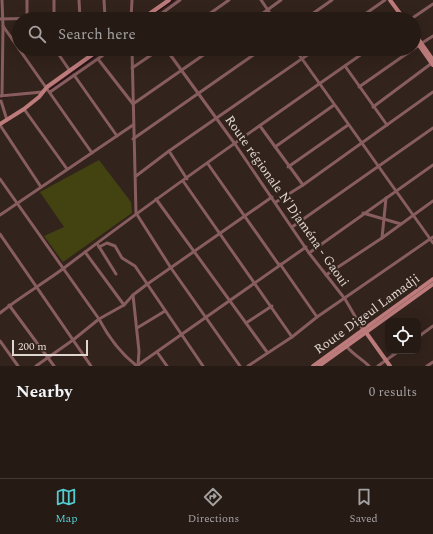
<!DOCTYPE html>
<meta charset="utf-8">
<style>
:root{--surface:#261a15;--page:#2e231e;--text:#f1f3f6;--muted:#a4a1a0;--line:#423834;--accent:#52cdd0}
body{margin:0;font-family:Spectral,serif;background:var(--page);color:var(--text)}
.controls{position:absolute;right:12px;bottom:12px;display:grid;overflow:hidden;border-radius:8px;box-shadow:0 4px 16px #0002}
.controls button{width:36px;height:36px;display:grid;place-items:center;padding:0;border:0;border-bottom:1px solid var(--line);background:var(--surface);color:var(--text);font:20px sans-serif}
.scale{position:absolute;left:12px;bottom:10px;width:76px;box-sizing:border-box;padding-left:4px;border:2px solid #e0d6d1;border-top:0;font-size:11px;line-height:14px;white-space:nowrap;color:#e0d6d1;-webkit-text-stroke:3px #32231c;paint-order:stroke}
.list{margin:0;padding:0;list-style:none}
h2{display:flex;justify-content:space-between;align-items:center;height:52px;margin:0;padding:0 16px;font-size:17px}
h2 small{font-size:13px;font-weight:400;color:var(--muted)}
.icon{flex:none;width:22px;height:22px;fill:none;stroke:currentColor;stroke-width:2;stroke-linecap:round;stroke-linejoin:round}
.map{position:relative;flex:none;width:433px;height:366px;overflow:hidden}
.search{position:absolute;background:var(--surface);box-shadow:0 4px 16px #0002;left:12px;right:12px;top:12px;height:44px;display:flex;align-items:center;gap:10px;box-sizing:border-box;padding:0 14px;border-radius:22px;color:var(--muted);font-size:15px}
.sheet{height:112px;background:var(--surface)}
nav{display:flex;justify-content:space-around;align-items:center;box-sizing:border-box;height:56px;border-top:1px solid var(--line);background:var(--surface);font-size:11px;color:var(--muted)}
nav a{display:grid;justify-items:center;gap:2px}
nav .on{color:var(--accent)}
.map>svg:first-child{display:block}
</style>
<div class="map">
<svg width="433" height="366" viewBox="0 0 433 366">
<rect width="100%" height="100%" fill="#32231c"/>
<polygon fill="#434211" points="99,160 131,202 132,213 63,262 44,236 64,227 40,192"/>
<g fill="none" stroke-linecap="round" stroke-linejoin="round">
<g stroke="#2b031a" stroke-width="1">
<polyline points="147,19 174,0"/>
<polyline points="49,90 105,49"/>
<polyline points="0,98 12,96"/>
</g>
<g stroke="#875d5d" stroke-width="3">
<polyline points="2,0 3,26 19,49"/>
<polyline points="27,0 27,18"/>
<polyline points="54,0 54,18"/>
<polyline points="79,0 80,18"/>
<polyline points="104,0 105,17"/>
<polyline points="261,0 274,19"/>
<polyline points="0,19 132,16"/>
<polyline points="131,19 132,0"/>
<polyline points="154,19 180,0"/>
<polyline points="202,19 229,0"/>
<polyline points="255,19 281,0"/>
<polyline points="305,19 332,0"/>
<polyline points="358,19 385,0"/>
<polyline points="411,19 433,4"/>
<polyline points="422,43 433,36"/>
<polyline points="19,49 92,153"/>
<polyline points="55,49 70,71"/>
<polyline points="132,49 136,213 171,268 240,366"/>
<polyline points="166,49 235,144 309,253 345,299 363,330"/>
<polyline points="295,49 433,243"/>
<polyline points="98,59 133,104 212,49"/>
<polyline points="345,66 387,125"/>
<polyline points="132,68 160,49"/>
<polyline points="74,75 117,136"/>
<polyline points="359,87 419,45"/>
<polyline points="50,92 112,49"/>
<polyline points="0,96 42,92"/>
<polyline points="2,96 3,26"/>
<polyline points="1,101 7,120"/>
<polyline points="373,107 432,63"/>
<polyline points="24,109 67,169"/>
<polyline points="0,125 41,187"/>
<polyline points="260,126 303,185 276,202"/>
<polyline points="133,139 262,49"/>
<polyline points="275,147 334,105"/>
<polyline points="169,151 187,179"/>
<polyline points="208,164 279,265"/>
<polyline points="288,167 348,125"/>
<polyline points="136,176 169,151 316,49"/>
<path d="M0,179L99,319C109,338 120,353 137,366"/>
<polyline points="183,181 292,337"/>
<polyline points="303,185 433,92"/>
<polyline points="156,199 267,352"/>
<polyline points="363,213 401,224"/>
<polyline points="0,215 133,125"/>
<polyline points="292,227 433,128"/>
<polyline points="0,234 91,366"/>
<polyline points="382,238 386,198"/>
<polyline points="98,245 116,274"/>
<polyline points="99,247 107,243 115,246 122,258 135,266 203,366"/>
<polyline points="85,252 124,305"/>
<polyline points="309,253 433,165"/>
<polyline points="280,264 317,317"/>
<polyline points="326,275 382,238 433,201"/>
<polyline points="133,295 139,351 138,365"/>
<polyline points="9,305 54,366"/>
<path d="M0,313C21,296 44,283 64,268C164,192 266,121 369,49"/>
<polyline points="246,323 272,306"/>
<polyline points="137,328 165,311"/>
<polyline points="418,337 433,326"/>
<polyline points="0,341 18,366"/>
<path d="M347,347C354,355 362,359 369,366"/>
<polyline points="157,352 167,366"/>
<polyline points="138,365 306,247"/>
<polyline points="36,366 73,340 99,319 124,305 133,295 146,285 272,197"/>
<polyline points="248,366 292,337 317,317 433,237"/>
<polyline points="378,366 399,351"/>
<polyline points="427,366 433,362"/>
</g>
<g stroke="#bd7b7b" stroke-width="4">
<polyline points="390,0 404,19"/>
<polyline points="142,19 169,0"/>
<polyline points="414,33 433,60"/>
<polyline points="414,38 433,65"/>
<polyline points="0,124 24,109 39,97 47,87 100,49"/>
<polyline points="365,331 390,366"/>
<polyline points="313,366 433,279"/>
<polyline points="319,366 433,284"/>
</g>
</g>
<g text-anchor="middle" dominant-baseline="central" stroke-width="4" stroke-linejoin="round" paint-order="stroke">
<g font-size="13" fill="#e0d6d1" stroke="#32231c">
<text transform="translate(287 201) rotate(55)">Route régionale N'Djaména - Gaoui</text>
<text transform="translate(367 314) rotate(-36)">Route Digeul Lamadji</text>
</g>
</g>
</svg>
<div class="controls">
<button><svg class="icon" aria-label="locate" viewBox="0 0 24 24"><circle cx="12" cy="12" r="6"/><path d="M12 2v4M12 18v4M2 12h4M18 12h4"/></svg></button>
</div>
<div class="scale">200 m</div>
<div class="search"><svg class="icon" aria-label="search" viewBox="0 0 24 24"><circle cx="10" cy="10" r="6"/><path d="M15 15l6 6"/></svg>Search here</div>
</div>
<section class="sheet">
<h2>Nearby<small>0 results</small></h2>
<ul class="list">
</ul>
</section>
<nav>
<a class="on"><svg class="icon" aria-label="map" viewBox="0 0 24 24"><path d="M3 6l6-2 6 2 6-2v14l-6 2-6-2-6 2zM9 4v14M15 6v14"/></svg>Map</a>
<a><svg class="icon" aria-label="directions" viewBox="0 0 24 24"><path d="M12 3l9 9-9 9-9-9zM9 14v-3h6M13 9l2 2-2 2"/></svg>Directions</a>
<a><svg class="icon" aria-label="saved" viewBox="0 0 24 24"><path d="M7 4h10v16l-5-4-5 4z"/></svg>Saved</a>
</nav>
